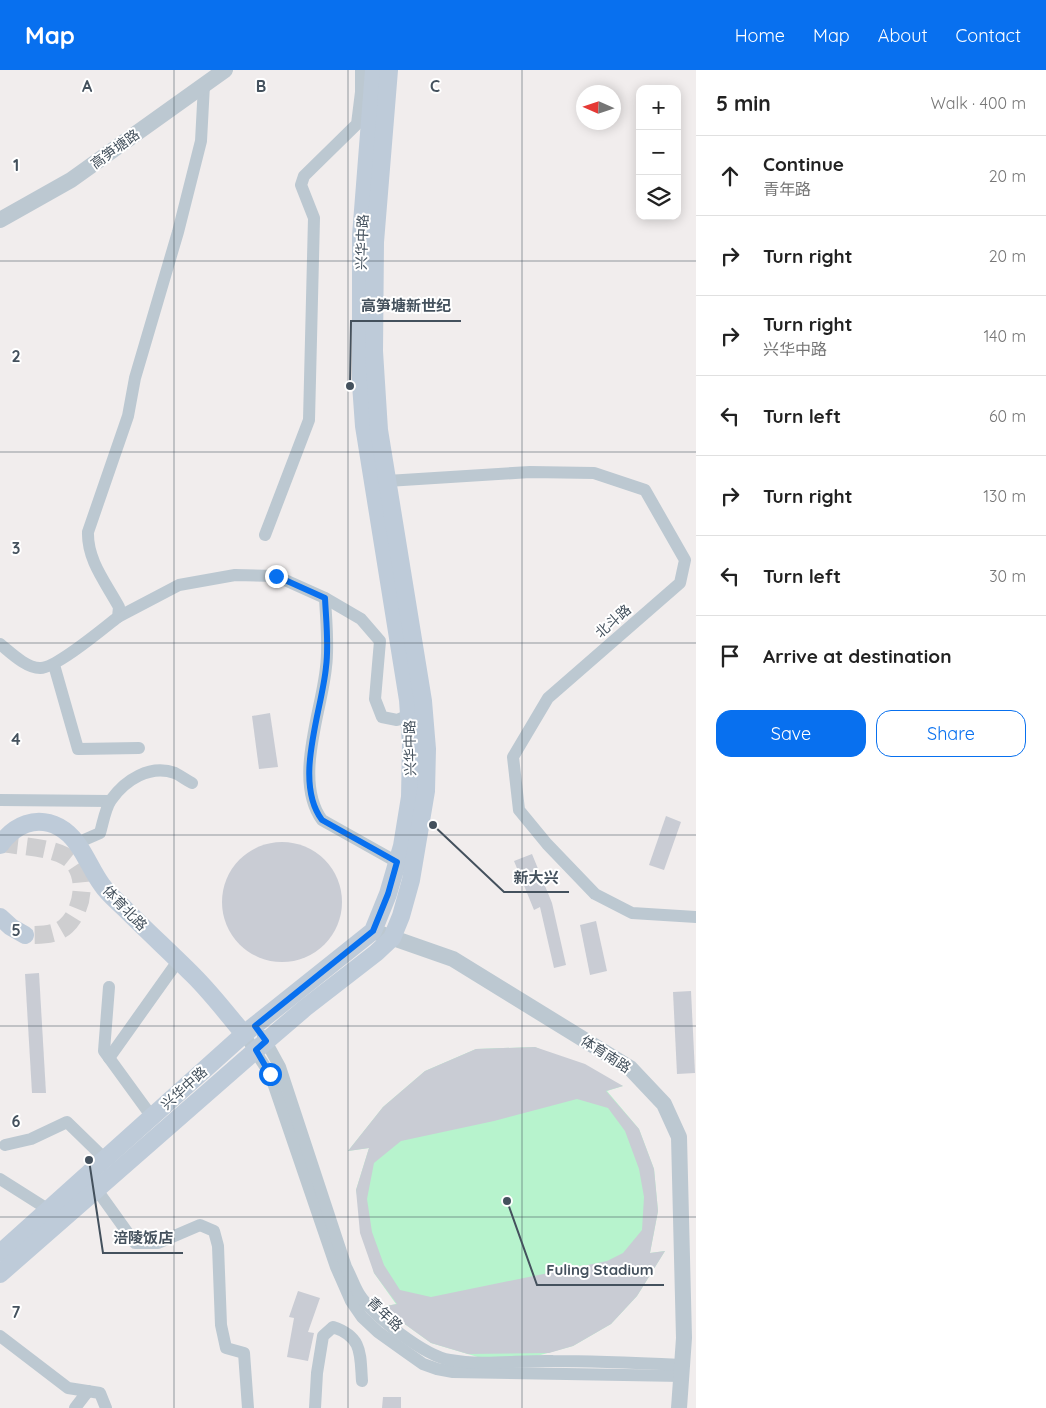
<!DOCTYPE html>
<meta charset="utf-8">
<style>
:root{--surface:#fff;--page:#f6f6f6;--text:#222;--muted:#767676;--line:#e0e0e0;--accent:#0870ef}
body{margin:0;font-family:Quicksand,"Noto Sans SC",sans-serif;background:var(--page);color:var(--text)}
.controls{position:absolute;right:15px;top:15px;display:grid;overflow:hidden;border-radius:10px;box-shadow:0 2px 12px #0003}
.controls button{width:45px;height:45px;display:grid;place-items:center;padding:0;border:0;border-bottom:1px solid var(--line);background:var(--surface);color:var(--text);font:25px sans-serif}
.compass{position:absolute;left:576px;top:15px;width:45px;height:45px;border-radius:50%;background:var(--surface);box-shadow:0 2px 12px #0003;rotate:273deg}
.stop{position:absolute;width:15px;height:15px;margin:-11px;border:4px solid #0870ef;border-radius:50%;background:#fff}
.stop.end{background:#0870ef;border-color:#fff;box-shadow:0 1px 5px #0008}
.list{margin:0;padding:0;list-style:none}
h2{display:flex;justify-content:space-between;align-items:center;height:65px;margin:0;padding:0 20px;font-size:21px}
h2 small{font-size:16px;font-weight:400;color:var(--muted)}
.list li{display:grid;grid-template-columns:32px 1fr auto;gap:15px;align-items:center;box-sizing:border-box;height:80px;padding:0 20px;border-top:1px solid var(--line)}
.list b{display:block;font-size:19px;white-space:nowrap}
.list p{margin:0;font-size:16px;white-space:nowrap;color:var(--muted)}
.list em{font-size:16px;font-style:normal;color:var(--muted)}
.actions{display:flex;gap:10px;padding:15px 20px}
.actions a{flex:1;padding:11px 0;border:1px solid var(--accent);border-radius:15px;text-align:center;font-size:18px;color:var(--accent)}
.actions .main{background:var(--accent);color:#fff}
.icon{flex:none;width:28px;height:28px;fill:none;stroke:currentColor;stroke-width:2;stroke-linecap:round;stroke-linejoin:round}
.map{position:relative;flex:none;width:696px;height:1338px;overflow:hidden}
header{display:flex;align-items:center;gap:30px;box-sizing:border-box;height:70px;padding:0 25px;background:var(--accent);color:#fff}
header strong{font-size:24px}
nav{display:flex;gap:28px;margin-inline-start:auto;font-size:18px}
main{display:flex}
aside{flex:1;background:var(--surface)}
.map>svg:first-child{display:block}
</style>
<header>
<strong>Map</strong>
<nav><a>Home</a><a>Map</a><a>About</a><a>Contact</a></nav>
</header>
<main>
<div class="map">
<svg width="696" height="1338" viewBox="0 0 696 1338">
<rect width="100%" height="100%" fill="#f1eded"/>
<polygon fill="#b7f3cd" points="535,977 623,1016 607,1021 639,1059 654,1099 658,1141 650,1183 665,1181 637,1226 611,1254 573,1276 526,1289 481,1288 431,1273 381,1237 396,1234 374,1203 356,1120 369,1078 348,1081 383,1037 425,1001 476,979"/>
<g fill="#c9ccd4" fill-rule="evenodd">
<polygon points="270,643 278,697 259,699 252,646"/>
<polygon points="666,746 681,752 664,800 649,795"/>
<circle cx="282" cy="832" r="60"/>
<polygon points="532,784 552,833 566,895 554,898 540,837 534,840 514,791"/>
<polygon points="596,851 607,901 590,905 580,855"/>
<polygon points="39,903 46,1023 32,1023 25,904"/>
<polygon points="691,921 695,1003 677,1004 673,922"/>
<path d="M535,977L585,994L623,1016L606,1021L639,1059L654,1099L658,1141L650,1183L665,1181L637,1226L611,1254L573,1276L549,1283L468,1284L431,1273L381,1237L397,1234L374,1203L360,1163L356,1120L369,1078L348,1081L383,1037L425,1001L476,979ZM577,1029L608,1038L625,1061L639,1099L644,1127L642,1160L623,1183L607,1191L431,1227L400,1220L384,1195L372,1162L367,1129L374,1093L401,1071L494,1051Z"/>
<polygon points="298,1221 320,1228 308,1262 314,1263 308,1291 287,1287 294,1248 289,1247"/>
<polygon points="383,1327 401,1327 401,1338 382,1338"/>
</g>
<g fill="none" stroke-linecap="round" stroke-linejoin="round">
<path stroke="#ceced0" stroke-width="18" stroke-dasharray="18 9" stroke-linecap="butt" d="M0,773C19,776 48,777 65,786C90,799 84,840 66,856C55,866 39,865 25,865"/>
<g stroke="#bcc8d1" stroke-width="12">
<polyline points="387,411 530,402 594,403 645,420 685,490 680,513 548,628 513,687 519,740 547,774 595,824 632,843 696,847"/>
<polyline points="265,465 309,350 314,148 301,115 304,106 357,54 361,22 361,0"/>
<path d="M325,528C326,550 329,575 326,597C322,641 293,710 322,750L404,796"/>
<polyline points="118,547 179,515 235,505 276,506 325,528 361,549 380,571 375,629 382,647 397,650 409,645 417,644"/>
<path d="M0,574C10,582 26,598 40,598C55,599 104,558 118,547L119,537C106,513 87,490 88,462L128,346L135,308L178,162L201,71L204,15"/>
<polyline points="54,595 78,679 139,678"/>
<polyline points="0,730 110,731"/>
<path d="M77,773L100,763C103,753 105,739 111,730C125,710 150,694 175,703C181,706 186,710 192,713"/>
<polyline points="109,917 104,981 152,1047"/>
<polyline points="244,964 270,1004 336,1197 351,1231 362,1247 378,1262 406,1282 423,1294 437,1299 453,1302 682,1306"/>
<path d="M263,966L280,997L346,1197C351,1206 354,1216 359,1224C373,1246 425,1286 450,1290C484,1296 519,1290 553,1291C596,1291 639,1293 682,1295"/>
<polyline points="109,988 178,891"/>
<polyline points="5,1075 31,1069 67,1052 105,1089"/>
<polyline points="0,1109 49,1140"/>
<polyline points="97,1120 135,1173 158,1173 200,1155 214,1161 218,1176 221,1255 226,1278 244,1283 248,1338"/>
<polyline points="0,1266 68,1318 100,1323 106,1338"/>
<polyline points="75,1338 88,1321"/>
<path d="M315,1338L317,1303L323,1266L333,1257C363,1267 360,1284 362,1311"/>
</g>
<g stroke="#bcc8d1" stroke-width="16">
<polyline points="0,150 71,110 225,0"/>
<polyline points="373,861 453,889 630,998 664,1034 679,1067 684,1268 679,1338"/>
</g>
<g stroke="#becbd9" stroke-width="18">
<path d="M0,775C14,755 36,745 59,757C81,769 88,796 102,815C108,824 118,832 126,840C148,862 172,884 194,906C212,924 228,945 244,964"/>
<polyline points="0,847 11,857 25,865"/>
<polyline points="0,1183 244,964 373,861 388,824 402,776 410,727 411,674 408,630 364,356 361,314 361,166 374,0"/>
<polyline points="0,1204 256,980 305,938 376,883 392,868 401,846 411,810 426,721 427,679 423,631 379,360 374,281 375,172 389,0"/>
</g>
</g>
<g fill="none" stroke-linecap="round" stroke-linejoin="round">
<path stroke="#0870ef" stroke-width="6" d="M270,1004L256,980L266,971L255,956L373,861L388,824L397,792L322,750C293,711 322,641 326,597C329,575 326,550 325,528L276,506"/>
</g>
<path fill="none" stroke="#44515d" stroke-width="1" stroke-opacity="0.55" d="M174,0V1338M348,0V1338M522,0V1338M0,191H696M0,382H696M0,573H696M0,765H696M0,956H696M0,1147H696"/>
<g text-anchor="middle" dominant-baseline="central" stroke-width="4" stroke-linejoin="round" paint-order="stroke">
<g font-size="14" fill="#44515d" stroke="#fff">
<text transform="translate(115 79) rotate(-36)">高笋塘路</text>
<text transform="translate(362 172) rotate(-88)">兴华中路</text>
<text transform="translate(613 551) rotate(-41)">北斗路</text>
<text transform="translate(410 678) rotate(-91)">兴华中路</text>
<text transform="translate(125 838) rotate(46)">体育北路</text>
<text transform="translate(606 984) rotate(33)">体育南路</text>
<text transform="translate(184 1018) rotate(-42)">兴华中路</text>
<text transform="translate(385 1244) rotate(43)">青年路</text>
</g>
</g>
<g font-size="16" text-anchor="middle" font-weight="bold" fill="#44515d" stroke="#fff" stroke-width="4" stroke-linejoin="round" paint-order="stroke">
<text x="87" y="22">A</text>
<text x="261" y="22">B</text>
<text x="435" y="22">C</text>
<text x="16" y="101">1</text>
<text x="16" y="292">2</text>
<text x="16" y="484">3</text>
<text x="16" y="675">4</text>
<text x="16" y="866">5</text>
<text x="16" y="1057">6</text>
<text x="16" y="1248">7</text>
</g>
<path fill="none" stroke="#44515d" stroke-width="2" d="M350 316L351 251H461M433 755L504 822H569M89 1090L103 1183H183M507 1131L537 1215H664"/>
<g fill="#44515d" stroke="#fff" stroke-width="2">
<circle cx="350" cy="316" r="5"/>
<circle cx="433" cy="755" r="5"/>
<circle cx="89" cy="1090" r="5"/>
<circle cx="507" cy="1131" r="5"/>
</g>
<g font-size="15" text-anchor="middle" font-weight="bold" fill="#44515d" stroke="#fff" stroke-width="4" stroke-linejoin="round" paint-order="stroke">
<text x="406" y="241">高笋塘新世纪</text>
<text x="536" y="813">新大兴</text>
<text x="143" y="1173">涪陵饭店</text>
<text x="600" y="1205">Fuling Stadium</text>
</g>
</svg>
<div class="controls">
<button>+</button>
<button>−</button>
<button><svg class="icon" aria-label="layers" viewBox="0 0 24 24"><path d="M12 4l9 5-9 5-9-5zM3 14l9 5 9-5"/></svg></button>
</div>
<svg class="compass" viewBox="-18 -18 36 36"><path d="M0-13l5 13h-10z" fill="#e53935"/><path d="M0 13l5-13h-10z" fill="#767676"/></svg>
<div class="stop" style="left:270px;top:1004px"></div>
<div class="stop end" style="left:276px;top:506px"></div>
</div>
<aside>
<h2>5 min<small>Walk · 400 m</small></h2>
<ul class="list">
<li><svg class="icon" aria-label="ahead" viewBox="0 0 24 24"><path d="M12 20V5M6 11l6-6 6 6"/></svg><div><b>Continue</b><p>青年路</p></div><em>20 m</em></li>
<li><svg class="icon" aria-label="right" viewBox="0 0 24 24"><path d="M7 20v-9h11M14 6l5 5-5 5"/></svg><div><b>Turn right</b></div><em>20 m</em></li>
<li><svg class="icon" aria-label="right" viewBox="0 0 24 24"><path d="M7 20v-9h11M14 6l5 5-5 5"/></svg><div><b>Turn right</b><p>兴华中路</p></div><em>140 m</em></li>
<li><svg class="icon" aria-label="left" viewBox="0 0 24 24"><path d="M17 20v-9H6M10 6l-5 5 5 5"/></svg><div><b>Turn left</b></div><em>60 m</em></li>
<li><svg class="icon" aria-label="right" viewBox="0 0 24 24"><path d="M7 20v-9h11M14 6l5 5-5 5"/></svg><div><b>Turn right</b></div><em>130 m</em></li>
<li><svg class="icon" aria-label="left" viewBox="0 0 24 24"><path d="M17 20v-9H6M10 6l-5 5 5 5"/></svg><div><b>Turn left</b></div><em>30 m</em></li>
<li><svg class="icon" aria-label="arrive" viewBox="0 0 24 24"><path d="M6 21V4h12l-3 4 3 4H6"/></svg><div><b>Arrive at destination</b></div></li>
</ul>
<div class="actions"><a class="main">Save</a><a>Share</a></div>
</aside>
</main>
